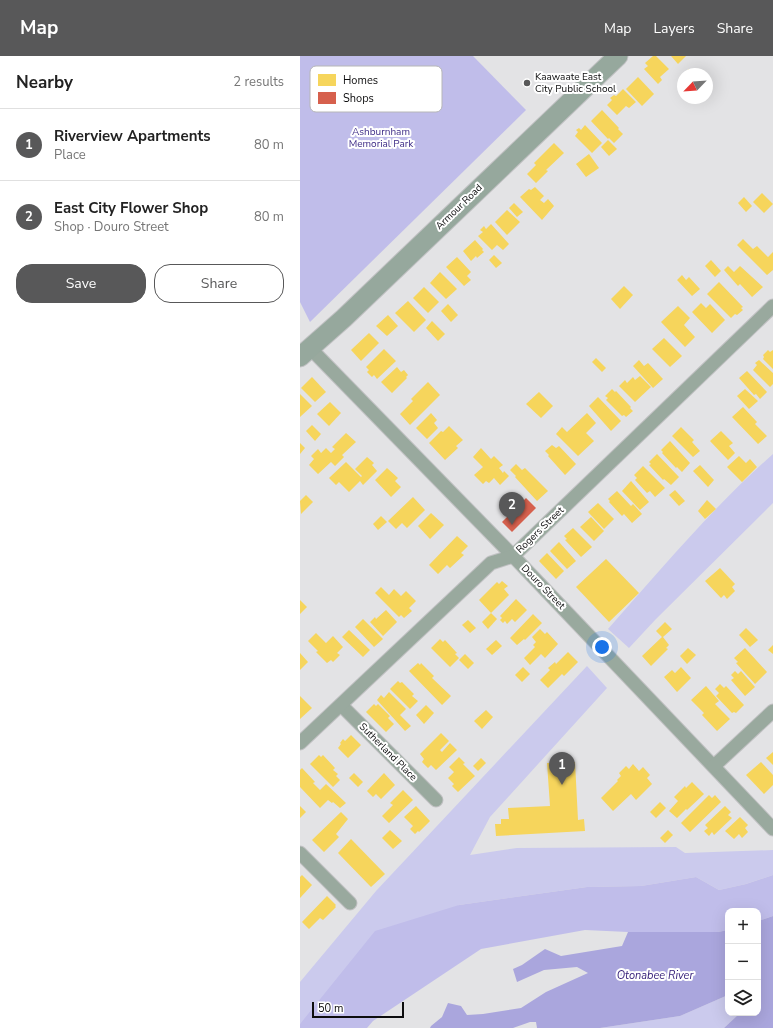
<!DOCTYPE html>
<meta charset="utf-8">
<style>
:root{--surface:#fff;--page:#f2f2f2;--text:#222;--muted:#767676;--line:#e0e0e0;--accent:#585859}
body{margin:0;font-family:"Nunito Sans",sans-serif;background:var(--page);color:var(--text)}
.controls{position:absolute;right:12px;bottom:12px;display:grid;overflow:hidden;border-radius:8px;box-shadow:0 4px 16px #0002}
.controls button{width:36px;height:36px;display:grid;place-items:center;padding:0;border:0;border-bottom:1px solid var(--line);background:var(--surface);color:var(--text);font:20px sans-serif}
.compass{position:absolute;left:377px;top:12px;width:36px;height:36px;border-radius:50%;background:var(--surface);box-shadow:0 4px 16px #0002;rotate:245deg}
.scale{position:absolute;left:12px;bottom:10px;width:92px;box-sizing:border-box;padding-left:4px;border:2px solid #0d0d0e;border-top:0;font-size:11px;line-height:14px;white-space:nowrap;color:#0d0d0e;-webkit-text-stroke:3px #fff;paint-order:stroke}
.you{position:absolute;left:302px;top:591px;width:14px;height:14px;margin:-10px;border:3px solid #fff;border-radius:50%;background:#1a73e8;box-shadow:0 0 0 6px #1a73e833}
.badge{display:grid;place-items:center;width:26px;height:26px;border-radius:50%;background:var(--accent);color:#fff;font-size:13px;font-weight:700}
.pin{position:absolute;translate:-50% -33px;filter:drop-shadow(0 1px 2px #0008)}
.pin::after{content:'';position:absolute;top:21px;width:14px;height:12px;background:inherit;clip-path:polygon(0 0,100% 0,50% 100%)}
.list{margin:0;padding:0;list-style:none}
h2{display:flex;justify-content:space-between;align-items:center;height:52px;margin:0;padding:0 16px;font-size:17px}
h2 small{font-size:13px;font-weight:400;color:var(--muted)}
.list li{display:grid;grid-template-columns:26px 1fr auto;gap:12px;align-items:center;box-sizing:border-box;height:72px;padding:0 16px;border-top:1px solid var(--line)}
.list b{display:block;font-size:15px;white-space:nowrap}
.list p{margin:0;font-size:13px;white-space:nowrap;color:var(--muted)}
.list em{font-size:13px;font-style:normal;color:var(--muted)}
.actions{display:flex;gap:8px;padding:12px 16px}
.actions a{flex:1;padding:9px 0;border:1px solid var(--accent);border-radius:16px;text-align:center;font-size:14px;color:var(--accent)}
.actions .main{background:var(--accent);color:#fff}
.icon{flex:none;width:22px;height:22px;fill:none;stroke:currentColor;stroke-width:2;stroke-linecap:round;stroke-linejoin:round}
.map{position:relative;flex:none;width:473px;height:972px;overflow:hidden}
header{display:flex;align-items:center;gap:24px;box-sizing:border-box;height:56px;padding:0 20px;background:var(--accent);color:#fff}
header strong{font-size:19px}
nav{display:flex;gap:22px;margin-inline-start:auto;font-size:14px}
main{display:flex}
aside{flex:1;background:var(--surface)}
.map>svg:first-child{display:block}
</style>
<header>
<strong>Map</strong>
<nav><a>Map</a><a>Layers</a><a>Share</a></nav>
</header>
<main>
<aside>
<h2>Nearby<small>2 results</small></h2>
<ul class="list">
<li><span class="badge">1</span><div><b>Riverview Apartments</b><p>Place</p></div><em>80 m</em></li>
<li><span class="badge">2</span><div><b>East City Flower Shop</b><p>Shop · Douro Street</p></div><em>80 m</em></li>
</ul>
<div class="actions"><a class="main">Save</a><a>Share</a></div>
</aside>
<div class="map">
<svg width="473" height="972" viewBox="0 0 473 972">
<rect width="100%" height="100%" fill="#e3e3e5"/>
<g fill="#cbcaed">
<path d="M473,398V447L356,563L329,592L308,573C361,513 413,451 473,398Z"/>
<polygon points="287,610 307,632 190,761 170,799 217,792 376,791 385,797 473,794 473,819 446,828 419,834 396,821 341,830 287,831 159,849 0,968 0,926 76,835"/>
<polygon points="428,939 428,957 440,957 424,972 300,972 380,960"/>
</g>
<g fill="#c0bdea">
<polygon points="0,0 173,0 226,54 10,266 0,246"/>
<polygon points="473,819 473,860 458,865 458,855 428,855 428,874 418,876 328,876 285,874 181,893 73,965 67,972 0,972 0,968 75,875 159,849 287,831 341,830 396,821 419,834 446,828"/>
</g>
<g fill="#aaa6dd">
<polygon points="473,860 473,972 424,972 440,957 458,957 458,865"/>
<polygon points="428,874 428,939 380,960 300,972 237,972 236,966 230,966 213,972 130,972 131,970 142,961 148,947 161,950 167,959 183,958 221,952 246,936 288,917 277,911 244,914 217,926 213,913 222,909 245,893 261,900 322,890 328,876 418,876"/>
</g>
<g fill="#f6d55c">
<polygon points="353,0 356,0 369,13 360,21 362,24 358,28 344,13 348,10 345,7"/>
<polygon points="371,0 386,0 378,8"/>
<polygon points="389,13 394,18 383,18"/>
<polygon points="338,21 354,38 342,50 326,33"/>
<polygon points="323,33 336,46 329,52 326,50 317,59 307,49 312,44 310,42 314,39 316,40"/>
<polygon points="302,54 319,72 318,73 323,78 314,87 309,82 308,83 291,65"/>
<polygon points="285,69 302,87 292,97 275,80 278,76 276,74 279,72 281,74"/>
<polygon points="308,84 317,93 309,100 301,91"/>
<polygon points="254,87 264,97 246,114 248,115 236,127 227,118 236,109 234,107"/>
<polygon points="289,98 299,112 286,121 276,108"/>
<polygon points="235,131 244,140 240,144 244,147 248,143 254,150 242,164 220,141 229,133 231,134"/>
<polygon points="462,137 473,148 464,157 453,146"/>
<polygon points="444,141 452,150 446,156 438,147"/>
<polygon points="214,147 223,156 217,161 209,152"/>
<polygon points="207,154 220,166 207,179 195,166"/>
<polygon points="191,168 209,188 203,194 197,189 192,194 178,180 183,176 180,174 184,170 186,173"/>
<polygon points="443,183 453,193 457,190 468,201 473,196 473,214 467,219 437,189"/>
<polygon points="175,184 183,193 182,194 184,196 177,202 176,200 171,205 163,195"/>
<polygon points="194,199 202,207 196,212 189,204"/>
<polygon points="157,201 171,216 167,220 171,224 164,230 146,211"/>
<polygon points="411,204 421,215 415,221 405,210"/>
<polygon points="428,210 434,216 440,210 463,231 452,241 440,228 438,230 424,214"/>
<polygon points="140,216 157,233 146,243 130,227"/>
<polygon points="382,219 386,224 389,221 400,233 392,240 377,224"/>
<polygon points="419,226 443,251 441,252 443,254 437,259 435,258 431,262 407,238"/>
<polygon points="324,230 333,239 320,253 311,243"/>
<polygon points="124,231 139,246 128,257 113,242"/>
<polygon points="108,245 126,264 114,276 95,257"/>
<polygon points="401,247 406,252 410,248 425,264 412,277 392,256"/>
<polygon points="148,248 158,259 151,266 141,255"/>
<polygon points="378,250 390,262 384,269 395,281 385,291 361,266"/>
<polygon points="88,259 98,270 87,280 76,270"/>
<polygon points="132,265 145,278 138,285 126,272"/>
<polygon points="69,277 79,287 61,305 51,294"/>
<polygon points="364,282 382,300 370,311 352,293"/>
<polygon points="84,293 96,305 77,323 74,319 72,321 67,316 69,314 66,311"/>
<polygon points="468,294 470,296 473,294 473,313 463,303 464,301 463,299"/>
<polygon points="296,302 306,312 302,316 292,306"/>
<polygon points="339,304 344,310 348,307 363,323 353,332 333,310"/>
<polygon points="459,304 473,317 473,328 470,331 453,314 457,309 455,307"/>
<polygon points="97,311 101,316 104,314 108,319 106,321 107,322 92,337 81,326"/>
<polygon points="447,315 467,336 460,343 456,338 454,339 439,322"/>
<polygon points="340,320 351,331 335,346 319,330 325,324 327,327 333,321 335,324"/>
<polygon points="12,321 26,336 15,346 1,332"/>
<polygon points="128,326 140,339 110,369 100,358 113,345 111,343"/>
<polygon points="312,333 315,336 316,335 331,351 330,352 333,355 326,361 324,359 322,360 306,344 308,342 305,340"/>
<polygon points="445,333 458,345 449,353 437,340"/>
<polygon points="239,336 253,350 241,362 226,348"/>
<polygon points="0,338 12,350 0,361"/>
<polygon points="298,341 321,365 311,375 289,350"/>
<polygon points="30,346 41,357 29,370 17,358"/>
<polygon points="443,351 457,366 455,368 467,380 458,388 432,361"/>
<polygon points="131,357 137,364 134,367 138,372 127,383 116,372"/>
<polygon points="287,357 296,367 286,377 294,385 278,400 256,378 262,371 267,376"/>
<polygon points="12,369 21,378 15,385 6,375"/>
<polygon points="149,370 163,384 156,390 158,392 145,404 129,387 141,375 143,376"/>
<polygon points="381,371 394,384 392,386 400,395 393,401 372,380"/>
<polygon points="421,375 433,387 429,390 435,397 428,404 410,385"/>
<polygon points="46,377 56,386 42,399 44,401 35,410 31,406 18,418 9,409 14,403 11,400 18,393 21,397 26,392 31,397 35,393 32,391"/>
<polygon points="370,385 390,407 382,416 377,411 376,412 362,397 363,396 361,394"/>
<polygon points="0,387 5,392 0,398"/>
<polygon points="252,389 256,392 259,390 276,408 265,419 248,400 249,399 245,395"/>
<polygon points="181,392 191,403 194,400 203,409 199,412 203,417 204,415 209,420 200,429 194,422 189,427 186,425 183,428 174,419 183,411 173,401"/>
<polygon points="357,398 379,421 371,429 364,423 363,424 349,409 351,408 349,406"/>
<polygon points="439,400 446,407 450,403 457,411 442,426 427,411"/>
<polygon points="67,401 74,407 72,409 77,415 63,429 60,425 49,436 39,426 36,429 29,422 46,406 61,421 62,420 55,413"/>
<polygon points="216,408 222,414 225,412 248,435 237,445 215,421 216,420 210,414"/>
<polygon points="400,409 414,424 408,431 393,415"/>
<polygon points="343,410 365,432 355,441 350,435 347,437 335,424 337,422 334,419"/>
<polygon points="87,412 98,422 95,425 101,431 91,441 75,424"/>
<polygon points="331,425 349,446 340,454 322,435"/>
<polygon points="375,434 385,445 379,450 369,439"/>
<polygon points="317,435 331,450 333,448 342,458 332,467 324,458 322,460 309,446 310,445 308,443"/>
<polygon points="6,439 13,446 1,458 0,445"/>
<polygon points="113,441 125,454 107,472 102,467 96,473 88,465"/>
<polygon points="407,444 416,453 405,463 398,455"/>
<polygon points="298,447 314,463 304,473 288,456"/>
<polygon points="131,457 144,469 130,483 118,470"/>
<polygon points="81,460 87,466 78,474 73,468"/>
<polygon points="291,461 304,475 294,485 280,471"/>
<polygon points="273,472 292,491 281,501 265,484 267,483 264,480"/>
<polygon points="157,480 168,490 161,497 164,499 150,512 147,509 138,518 129,509"/>
<polygon points="259,486 276,505 267,513 250,495"/>
<polygon points="247,497 264,515 256,523 239,505"/>
<polygon points="306,503 339,537 309,566 276,531"/>
<polygon points="420,512 435,528 432,531 435,535 427,543 424,539 421,542 405,525"/>
<polygon points="202,525 208,530 204,533 209,539 191,557 179,544 197,526 199,528"/>
<polygon points="81,531 89,539 94,533 101,540 106,535 116,545 109,552 112,555 104,562 101,559 99,561 75,537"/>
<polygon points="216,543 227,554 215,566 212,563 207,568 205,565 203,567 200,564 202,562 200,560"/>
<polygon points="0,544 7,551 0,558"/>
<polygon points="86,554 97,566 83,580 70,566 75,561 76,563"/>
<polygon points="191,557 197,563 188,573 182,566"/>
<polygon points="233,558 242,567 225,584 224,583 217,589 210,582"/>
<polygon points="63,563 83,583 74,591 55,571"/>
<polygon points="168,564 176,572 170,577 162,569"/>
<polygon points="365,566 372,573 363,581 369,589 366,592 368,593 351,610 342,600 362,581 356,575"/>
<polygon points="446,572 458,584 450,591 439,579"/>
<polygon points="240,573 245,578 247,576 258,588 245,602 241,598 230,609 224,602 235,591 233,589 236,586 232,581"/>
<polygon points="49,574 70,594 63,601 42,581"/>
<polygon points="16,577 26,587 33,580 43,591 37,597 40,599 33,606 31,604 27,607 16,596 18,595 8,585"/>
<polygon points="140,583 143,586 145,584 157,597 155,598 159,602 150,611 131,592"/>
<polygon points="196,584 202,590 192,599 186,593"/>
<polygon points="473,589 473,598 468,594"/>
<polygon points="388,592 396,599 387,608 380,600"/>
<polygon points="445,592 467,616 455,628 436,607 438,606 434,602"/>
<polygon points="268,596 278,606 264,620 262,618 248,632 240,624 250,614 248,612 255,606 256,608"/>
<polygon points="0,597 8,606 0,614"/>
<polygon points="165,598 174,607 168,613 159,604"/>
<polygon points="118,607 120,609 121,607 134,620 132,622 151,640 142,649 109,615"/>
<polygon points="223,611 230,618 222,626 215,619"/>
<polygon points="381,611 391,622 377,636 364,621 372,614 375,617"/>
<polygon points="435,615 438,618 441,615 455,631 445,640 431,624 434,622 431,619"/>
<polygon points="98,625 100,627 102,626 114,638 112,640 118,645 110,653 90,633"/>
<polygon points="420,628 424,632 426,630 444,649 436,657 434,656 432,657 416,640 419,637 415,633"/>
<polygon points="406,630 419,645 415,648 430,663 417,675 402,659 404,657 391,644"/>
<polygon points="89,636 106,653 100,659 111,670 105,675 77,644 81,639 84,642"/>
<polygon points="0,640 12,652 0,663"/>
<polygon points="74,648 76,650 78,648 90,660 88,662 94,668 86,676 66,656"/>
<polygon points="126,649 134,657 124,668 116,659"/>
<polygon points="186,654 193,661 182,673 174,665"/>
<polygon points="141,677 149,685 140,694 142,696 150,687 157,694 136,714 131,709 128,712 122,706 124,703 120,698"/>
<polygon points="51,679 61,689 48,702 38,692 41,688 40,687 43,683 45,685"/>
<polygon points="473,696 473,709 466,702"/>
<polygon points="19,699 21,701 23,699 35,712 33,714 38,718 36,720 40,724 33,731 10,708"/>
<polygon points="159,701 165,707 163,708 175,720 158,736 152,730 154,728 148,722 154,716 149,711"/>
<polygon points="181,702 186,707 178,715 173,710"/>
<polygon points="275,706 278,764 284,763 285,775 196,780 195,768 201,768 201,763 209,763 208,752 250,750 247,707"/>
<polygon points="461,706 473,719 473,729 464,738 446,719"/>
<polygon points="333,708 339,715 343,711 350,719 347,722 352,728 336,744 331,738 313,755 301,742 318,725 317,724 321,720 319,717 326,710 329,713"/>
<polygon points="2,712 15,726 13,727 20,734 26,728 46,747 40,752 33,746 32,747 28,744 20,752 0,731 0,714"/>
<polygon points="54,717 63,726 58,731 49,722"/>
<polygon points="84,717 95,729 81,743 76,738 73,741 67,735"/>
<polygon points="392,726 404,738 387,754 386,753 377,762 369,755 378,745 374,741 385,730 386,732"/>
<polygon points="103,734 113,744 89,767 82,760 93,749 90,747"/>
<polygon points="409,739 412,742 415,739 421,746 390,776 381,767"/>
<polygon points="360,746 366,752 356,762 350,756"/>
<polygon points="0,750 6,756 0,762"/>
<polygon points="116,750 130,765 119,776 118,775 115,778 110,773 113,770 104,761"/>
<polygon points="425,750 431,756 428,759 432,762 414,779 412,776 409,780 404,775 408,772 405,769"/>
<polygon points="41,756 48,763 36,778 39,781 24,796 12,784"/>
<polygon points="440,761 448,769 445,772 448,776 442,782 439,778 434,783 425,775"/>
<polygon points="90,774 102,785 93,793 82,782"/>
<polygon points="368,774 373,779 365,787 360,782"/>
<polygon points="51,783 85,818 71,831 38,797"/>
<polygon points="2,819 12,829 0,842 0,821"/>
<polygon points="27,840 36,849 35,850 36,851 23,864 20,862 9,873 2,866"/>
</g>
<polygon fill="#d6604d" points="226,442 236,452 212,476 202,466"/>
<g fill="none" stroke-linecap="round" stroke-linejoin="round">
<g stroke="#c1c1c3" stroke-width="15">
<g id="minor">
<polyline points="10,292 213,500 473,773"/>
<polyline points="41,649 136,744"/>
<polyline points="0,687 191,507 213,500 473,250"/>
<polyline points="414,710 473,655"/>
<polyline points="0,797 50,847"/>
</g>
</g>
<g stroke="#c1c1c3" stroke-width="21">
<polyline id="secondary" points="0,301 44,262 318,0"/>
</g>
<use href="#minor" stroke="#99a99e" stroke-width="13"/>
<use href="#secondary" stroke="#96a89d" stroke-width="19"/>
</g>
<circle fill="#585859" stroke="#fff" stroke-width="1.5" cx="227" cy="27" r="4"/>
<g text-anchor="middle" dominant-baseline="central" stroke-width="4" stroke-linejoin="round" paint-order="stroke">
<g font-size="10" fill="#0d0d0e" stroke="#fff" text-anchor="start">
<text x="235" y="21">Kaawaate East<tspan x="235" dy="12">City Public School</tspan></text>
</g>
<g font-size="10" fill="#3d2b86" stroke="#fff">
<text x="81" y="76">Ashburnham<tspan x="81" dy="12">Memorial Park</tspan></text>
</g>
<g font-size="10" fill="#0d0d0e" stroke="#fff">
<text transform="translate(159 151) rotate(-44)">Armour Road</text>
<text transform="translate(240 474) rotate(-44)">Rogers Street</text>
<text transform="translate(243 531) rotate(46)">Douro Street</text>
<text transform="translate(88 696) rotate(45)">Sutherland Place</text>
</g>
<g font-size="11" font-style="italic" fill="#321c77" stroke="#fff">
<text x="355" y="919">Otonabee River</text>
</g>
</g>
<rect x="10" y="10" width="132" height="46" rx="6" fill="#fff" stroke="#b6b6b7" stroke-width="1"/>
<rect x="18" y="18" width="18" height="12" fill="#f6d55c"/>
<rect x="18" y="36" width="18" height="12" fill="#d6604d"/>
<g font-size="11" fill="#0d0d0e">
<text x="43" y="28">Homes</text>
<text x="43" y="46">Shops</text>
</g>
</svg>
<div class="controls">
<button>+</button>
<button>−</button>
<button><svg class="icon" aria-label="layers" viewBox="0 0 24 24"><path d="M12 4l9 5-9 5-9-5zM3 14l9 5 9-5"/></svg></button>
</div>
<svg class="compass" viewBox="-18 -18 36 36"><path d="M0-13l5 13h-10z" fill="#e53935"/><path d="M0 13l5-13h-10z" fill="#767676"/></svg>
<div class="scale">50 m</div>
<div class="you"></div>
<div class="pin badge" style="left:262px;top:729px">1</div>
<div class="pin badge" style="left:212px;top:469px">2</div>
</div>
</main>
